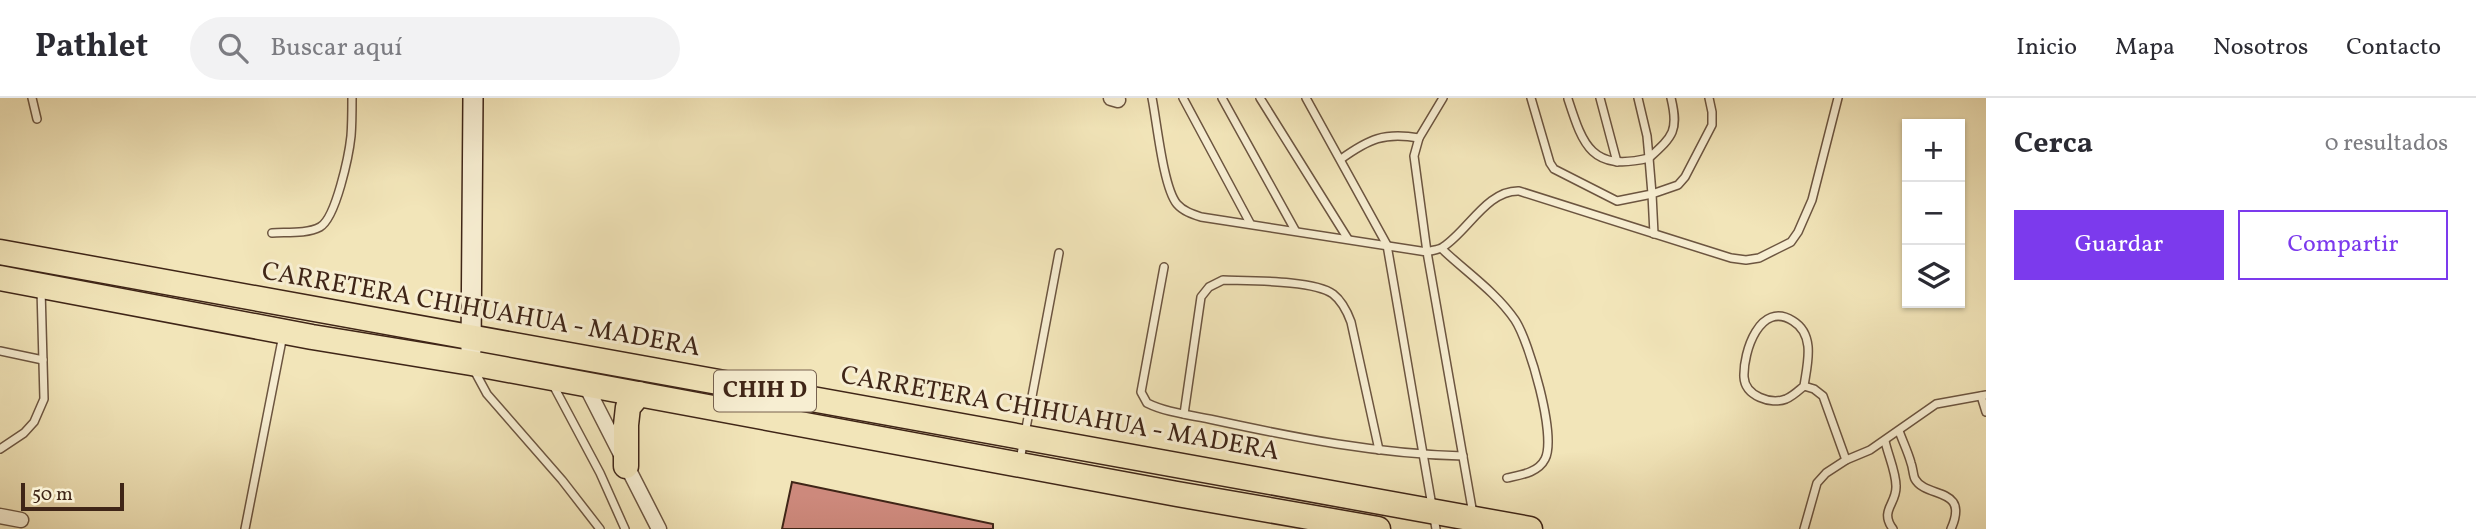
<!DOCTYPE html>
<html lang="es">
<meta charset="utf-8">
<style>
:root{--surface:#fff;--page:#f2f2f3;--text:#2b2b33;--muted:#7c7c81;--line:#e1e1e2;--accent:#7c3aed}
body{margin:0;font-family:Vollkorn,serif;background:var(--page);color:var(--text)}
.controls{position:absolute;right:21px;top:21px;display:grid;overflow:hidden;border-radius:0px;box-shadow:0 2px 5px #0004}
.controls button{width:63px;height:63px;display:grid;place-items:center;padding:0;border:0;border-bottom:2px solid var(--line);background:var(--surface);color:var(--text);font:35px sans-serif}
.scale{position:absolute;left:21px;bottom:18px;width:103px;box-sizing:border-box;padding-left:7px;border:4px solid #3f2517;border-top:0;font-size:19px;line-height:24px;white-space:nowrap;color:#3f2517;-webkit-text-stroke:5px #f7eed2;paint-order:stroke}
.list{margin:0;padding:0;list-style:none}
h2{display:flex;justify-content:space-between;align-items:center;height:91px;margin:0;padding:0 28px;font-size:30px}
h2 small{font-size:23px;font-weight:400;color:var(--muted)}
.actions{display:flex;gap:14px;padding:21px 28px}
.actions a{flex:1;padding:16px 0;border:2px solid var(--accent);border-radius:0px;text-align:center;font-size:24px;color:var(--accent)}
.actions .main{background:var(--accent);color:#fff}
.icon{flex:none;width:38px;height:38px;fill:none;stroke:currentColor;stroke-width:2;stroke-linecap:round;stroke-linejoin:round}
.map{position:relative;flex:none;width:1986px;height:431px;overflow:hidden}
header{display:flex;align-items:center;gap:42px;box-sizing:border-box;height:98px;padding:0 35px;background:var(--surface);border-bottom:2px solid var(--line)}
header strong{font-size:33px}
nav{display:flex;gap:38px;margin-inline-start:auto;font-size:24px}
.search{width:490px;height:63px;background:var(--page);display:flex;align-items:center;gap:18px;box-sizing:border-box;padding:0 24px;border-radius:38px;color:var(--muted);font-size:26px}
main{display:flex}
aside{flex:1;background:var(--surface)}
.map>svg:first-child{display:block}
</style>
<header>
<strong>Pathlet</strong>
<div class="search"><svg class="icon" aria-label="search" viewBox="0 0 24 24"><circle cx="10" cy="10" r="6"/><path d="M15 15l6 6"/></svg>Buscar aquí</div>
<nav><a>Inicio</a><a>Mapa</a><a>Nosotros</a><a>Contacto</a></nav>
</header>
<main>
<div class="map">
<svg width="1986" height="431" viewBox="0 0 1986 431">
<rect width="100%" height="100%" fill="#f2e5b9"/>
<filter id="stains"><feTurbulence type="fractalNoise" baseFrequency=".00286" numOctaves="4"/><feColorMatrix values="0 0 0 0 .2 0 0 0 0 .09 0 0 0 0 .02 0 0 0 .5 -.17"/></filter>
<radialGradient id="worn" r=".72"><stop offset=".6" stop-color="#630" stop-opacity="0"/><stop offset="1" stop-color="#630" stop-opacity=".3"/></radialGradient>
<polygon fill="#cd897c" stroke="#3f2517" stroke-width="2" points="792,384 993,426 993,431 782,431"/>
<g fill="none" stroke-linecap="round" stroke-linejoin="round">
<g stroke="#6c5540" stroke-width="10">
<g id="lane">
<polyline points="32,0 37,21"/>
<path d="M1152,0C1157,24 1163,89 1177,106C1183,113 1192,116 1201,119L1427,154L1473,416"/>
<polyline points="1183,0 1250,125"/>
<polyline points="1222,0 1295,132"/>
<polyline points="1260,0 1348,141"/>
<polyline points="1306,0 1387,147 1436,431"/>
<path d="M1443,0L1419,40L1414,58L1427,154C1432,152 1439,152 1443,149C1468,133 1487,92 1519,93L1731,160L1746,162L1759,160L1791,144L1798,134L1812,102L1838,0"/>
<path d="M1531,0L1550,65L1554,71L1617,103L1652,96L1649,60C1591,74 1583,47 1568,1"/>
<polyline points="1600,0 1617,64"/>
<path d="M1638,0L1647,38L1649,60C1673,38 1679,33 1671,0"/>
<path d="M1341,61C1369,41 1384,34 1419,40"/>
<path d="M272,135C286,134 307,136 320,129C336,120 349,57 351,38C352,26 352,13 352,0"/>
<polyline points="1654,136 1652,96 1678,87 1685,79 1712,27 1712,14 1709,0"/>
<path d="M1442,151C1466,174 1496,194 1515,222C1529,243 1557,338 1545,361C1538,375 1520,377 1507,380"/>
<path d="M1164,169L1141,294L1147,305C1167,315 1192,317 1214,322C1297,340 1378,356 1463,358"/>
<polyline points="0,253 43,262"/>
<polyline points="474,272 487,296 562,382 600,431"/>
<polyline points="552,285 600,375 625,431"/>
<path d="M1804,288C1798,293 1793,298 1786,301C1771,307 1745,298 1744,279C1743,254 1760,202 1793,223C1816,237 1807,267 1804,288L1814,291L1823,298L1846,362"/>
<polyline points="1981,298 1986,314"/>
<path d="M1184,316L1201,199L1209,189L1223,182C1249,183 1314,182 1333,196C1342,203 1347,213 1351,224L1379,352"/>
<path d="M1899,333C1903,344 1908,354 1911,365C1913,370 1913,377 1915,381C1926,401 1970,388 1951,431"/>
<path d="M1885,343C1888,357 1896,374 1896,388C1897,406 1879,412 1893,431"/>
<polyline points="0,351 24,335 34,324 44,301 41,191"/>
<polyline points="1020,362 1059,155"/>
<polyline points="245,431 283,237"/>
<polyline points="1804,431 1817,385 1826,375 1846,362 1870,352 1936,306 1986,297"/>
</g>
</g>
<g stroke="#6c5540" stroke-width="17">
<g id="street">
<polyline points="1111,0 1118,2"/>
<polyline points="584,284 659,431"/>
<polyline points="0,418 21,422"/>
</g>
</g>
<g stroke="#3f2517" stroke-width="22">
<polyline id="secondary" points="471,253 473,0"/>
</g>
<g stroke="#3f2517" stroke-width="27">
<g id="highway">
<path d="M0,154C510,248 1021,336 1530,431"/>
<polyline points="0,180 312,239 471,265 1177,396 1378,431"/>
<polyline points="626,368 626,327 628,309 639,296"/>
</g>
</g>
<use href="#lane" stroke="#f7eed2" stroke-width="7"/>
<use href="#street" stroke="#f7eed2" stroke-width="14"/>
<use href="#secondary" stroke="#f7eed2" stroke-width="19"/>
<use href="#highway" stroke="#f2e5b9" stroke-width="24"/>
</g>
<g text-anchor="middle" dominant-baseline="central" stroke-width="6" stroke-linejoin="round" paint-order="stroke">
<rect fill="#f7eed2" stroke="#76614f" stroke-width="2" x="714" y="272.5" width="102" height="41" rx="5"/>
<g font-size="24" font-weight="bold" fill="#3f2517">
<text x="765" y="293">CHIH D</text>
</g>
<g font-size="26" fill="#3f2517" stroke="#f7eed2">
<text transform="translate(481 212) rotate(10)">CARRETERA CHIHUAHUA - MADERA</text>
<text transform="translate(1060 316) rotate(10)">CARRETERA CHIHUAHUA - MADERA</text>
</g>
</g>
<rect width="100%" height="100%" filter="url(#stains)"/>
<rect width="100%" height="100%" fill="url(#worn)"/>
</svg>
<div class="controls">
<button>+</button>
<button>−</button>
<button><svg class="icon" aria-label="layers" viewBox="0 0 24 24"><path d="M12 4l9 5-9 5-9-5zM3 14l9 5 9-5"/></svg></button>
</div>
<div class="scale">50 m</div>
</div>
<aside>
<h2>Cerca<small>0 resultados</small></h2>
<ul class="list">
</ul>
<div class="actions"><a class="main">Guardar</a><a>Compartir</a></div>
</aside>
</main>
